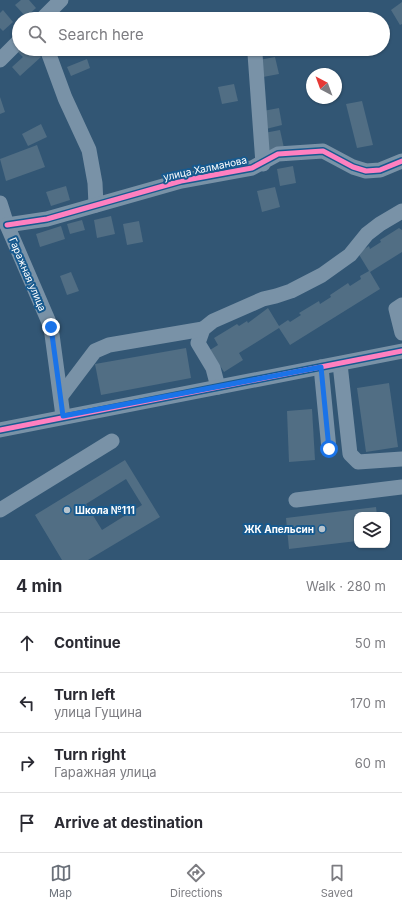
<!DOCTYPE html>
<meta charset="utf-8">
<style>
:root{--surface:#fff;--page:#f7f7f7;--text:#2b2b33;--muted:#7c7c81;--line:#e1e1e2;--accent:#6a7079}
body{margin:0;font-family:Inter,sans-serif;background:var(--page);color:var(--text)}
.controls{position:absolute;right:12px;bottom:12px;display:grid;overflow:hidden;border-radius:8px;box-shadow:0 1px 3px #0004}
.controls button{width:36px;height:36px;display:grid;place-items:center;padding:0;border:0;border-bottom:1px solid var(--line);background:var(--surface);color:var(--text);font:20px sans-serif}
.compass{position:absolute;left:306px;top:68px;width:36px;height:36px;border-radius:50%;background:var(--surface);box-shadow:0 1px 3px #0004;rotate:319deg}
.stop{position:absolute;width:12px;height:12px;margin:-9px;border:3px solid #1a73e8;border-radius:50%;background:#fff}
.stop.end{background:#1a73e8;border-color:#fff;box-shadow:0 1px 4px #0008}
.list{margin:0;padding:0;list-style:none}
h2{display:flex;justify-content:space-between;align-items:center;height:52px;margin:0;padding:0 16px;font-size:17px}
h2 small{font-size:13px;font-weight:400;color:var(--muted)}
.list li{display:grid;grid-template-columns:26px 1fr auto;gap:12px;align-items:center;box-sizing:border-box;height:60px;padding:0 16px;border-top:1px solid var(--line)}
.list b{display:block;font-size:15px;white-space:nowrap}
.list p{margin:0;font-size:13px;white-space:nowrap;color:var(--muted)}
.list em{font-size:13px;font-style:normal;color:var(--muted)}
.icon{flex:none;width:22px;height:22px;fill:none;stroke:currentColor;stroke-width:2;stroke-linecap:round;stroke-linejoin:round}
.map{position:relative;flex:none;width:402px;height:560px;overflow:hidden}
.search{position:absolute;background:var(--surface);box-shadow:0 1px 3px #0004;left:12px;right:12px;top:12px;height:44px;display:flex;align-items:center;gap:10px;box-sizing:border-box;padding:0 14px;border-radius:22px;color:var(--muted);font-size:15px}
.sheet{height:292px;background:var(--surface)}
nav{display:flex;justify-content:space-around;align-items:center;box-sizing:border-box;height:56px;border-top:1px solid var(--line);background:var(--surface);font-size:11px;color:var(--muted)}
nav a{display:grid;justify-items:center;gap:2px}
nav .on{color:var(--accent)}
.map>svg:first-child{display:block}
</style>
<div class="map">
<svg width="402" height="560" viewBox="0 0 402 560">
<rect width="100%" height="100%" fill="#325674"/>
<g fill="#516e84" fill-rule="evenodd">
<polygon points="21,0 29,0 36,8 26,17 15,5"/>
<polygon points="402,2 402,24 400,25 391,10"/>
<polygon points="3,10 13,22 3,31 0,28 0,13"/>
<polygon points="21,49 33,49 41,57 20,76 12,67 23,57 18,52"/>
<polygon points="275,57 279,74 263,77 259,60"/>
<polygon points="87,59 90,68 71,76 67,67"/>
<polygon points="234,84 238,101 222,104 218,87"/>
<polygon points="0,97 5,112 0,114"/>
<polygon points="362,101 373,145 357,148 346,104"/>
<polygon points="279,108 282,125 266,129 263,111"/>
<polygon points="41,124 47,137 28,146 22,134"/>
<polygon points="280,130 284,148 268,151 264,133"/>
<polygon points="37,145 45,167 6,181 0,159"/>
<polygon points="293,166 296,183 280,186 277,169"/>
<polygon points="66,186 70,200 51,206 46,192"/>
<polygon points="275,187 280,207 262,212 257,191"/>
<polygon points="111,216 115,234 97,238 94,220"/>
<polygon points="82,220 85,230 70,234 67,224"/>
<polygon points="139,221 143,242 127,245 123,224"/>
<polygon points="61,226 65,239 40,247 36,234"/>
<polygon points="399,228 402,230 402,252 370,272 380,289 290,345 279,328 239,353 243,360 224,372 210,350 218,345 214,338 237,324 239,326 247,321 248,323 268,308 279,326 288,320 290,322 301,315 299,313 319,301 320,304 331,297 330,295 348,283 350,286 361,279 360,276 369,271 358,253 369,246 370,249 381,242 380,240"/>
<polygon points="71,272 79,291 67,295 60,276"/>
<polygon points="186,348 191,378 101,395 95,364"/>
<polygon points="389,383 398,447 366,452 357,388"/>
<polygon points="312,409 315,460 289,462 287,411"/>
<path d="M125,460L160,517L88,560H62L35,515ZM126,479L142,505L102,530L86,504Z"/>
<polygon points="376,507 377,515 357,515 357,541 289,549 286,518"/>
</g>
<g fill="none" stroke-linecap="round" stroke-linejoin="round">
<g stroke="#7992a7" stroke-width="15">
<polyline points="42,19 61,0"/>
<polyline points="47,49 65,98 89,150 95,183 96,205"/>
<polyline points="255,54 263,164"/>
<polyline points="0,60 19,41"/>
<polyline points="0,203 7,225 51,327 63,416"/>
<polyline points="7,225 47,219 181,181 252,168 278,154 323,151 353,167 366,171 380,170 402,161"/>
<polyline points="402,305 396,309 402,333"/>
<polyline points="340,364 350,454 358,462 402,459"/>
<polyline points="321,367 329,449"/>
<polyline points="218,387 213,368 198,343 203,329 213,321 263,299 276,296 291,291 322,275 350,255 367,234 380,224 402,211"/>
<polyline points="61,396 95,351 109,345 203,329"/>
<polyline points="0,430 402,351"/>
<polyline points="296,500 402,487"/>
<polyline points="0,510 112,441"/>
</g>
<g stroke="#175a8f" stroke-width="8">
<g id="cycleway">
<polyline points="7,225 47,219 181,181 252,168 278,154 323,151 353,167 366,171 380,170 402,161"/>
<polyline points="0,430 402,351"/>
</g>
</g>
<use href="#cycleway" stroke="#ff80c0" stroke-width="5"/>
</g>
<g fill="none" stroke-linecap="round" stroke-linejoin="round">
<polyline stroke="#1a73e8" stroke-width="5" points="51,327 63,416 321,367 329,449"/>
</g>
<g fill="#b7c4ce" stroke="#175a8f" stroke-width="1.5">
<circle cx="67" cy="510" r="4"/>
<circle cx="322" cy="529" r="4"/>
</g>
<g text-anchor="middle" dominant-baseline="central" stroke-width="4" stroke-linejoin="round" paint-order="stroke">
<g font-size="10" fill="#fff" stroke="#175a8f">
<text transform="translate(205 168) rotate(-12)">улица Халманова</text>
<text transform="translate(28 274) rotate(67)">Гаражная улица</text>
</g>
<g font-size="10" font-weight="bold" fill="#fff" stroke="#175a8f" text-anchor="start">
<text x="75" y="510">Школа №111</text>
<text x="314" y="529" text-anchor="end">ЖК Апельсин</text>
</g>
</g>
</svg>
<div class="controls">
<button><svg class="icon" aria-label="layers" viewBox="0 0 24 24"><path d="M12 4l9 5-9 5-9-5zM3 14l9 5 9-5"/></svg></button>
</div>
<svg class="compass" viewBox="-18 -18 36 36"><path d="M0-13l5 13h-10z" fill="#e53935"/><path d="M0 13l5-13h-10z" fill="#7c7c81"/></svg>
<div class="stop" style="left:329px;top:449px"></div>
<div class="stop end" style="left:51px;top:327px"></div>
<div class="search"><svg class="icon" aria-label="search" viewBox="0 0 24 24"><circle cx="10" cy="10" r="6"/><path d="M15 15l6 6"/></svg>Search here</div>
</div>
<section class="sheet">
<h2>4 min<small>Walk · 280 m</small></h2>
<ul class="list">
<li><svg class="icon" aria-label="ahead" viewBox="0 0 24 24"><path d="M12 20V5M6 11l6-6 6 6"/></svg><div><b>Continue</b></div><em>50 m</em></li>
<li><svg class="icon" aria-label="left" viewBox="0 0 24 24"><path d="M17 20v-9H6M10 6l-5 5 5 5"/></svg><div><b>Turn left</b><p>улица Гущина</p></div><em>170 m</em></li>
<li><svg class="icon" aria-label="right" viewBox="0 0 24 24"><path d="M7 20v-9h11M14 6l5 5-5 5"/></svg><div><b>Turn right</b><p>Гаражная улица</p></div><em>60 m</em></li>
<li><svg class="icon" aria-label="arrive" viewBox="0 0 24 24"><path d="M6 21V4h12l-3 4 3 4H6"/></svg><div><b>Arrive at destination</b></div></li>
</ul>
</section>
<nav>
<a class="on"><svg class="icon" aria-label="map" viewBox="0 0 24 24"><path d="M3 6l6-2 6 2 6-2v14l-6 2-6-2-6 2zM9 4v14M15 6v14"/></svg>Map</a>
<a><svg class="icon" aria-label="directions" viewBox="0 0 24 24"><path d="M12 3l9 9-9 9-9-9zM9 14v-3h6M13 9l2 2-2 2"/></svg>Directions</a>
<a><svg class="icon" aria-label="saved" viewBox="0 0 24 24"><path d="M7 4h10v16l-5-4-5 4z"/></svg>Saved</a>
</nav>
